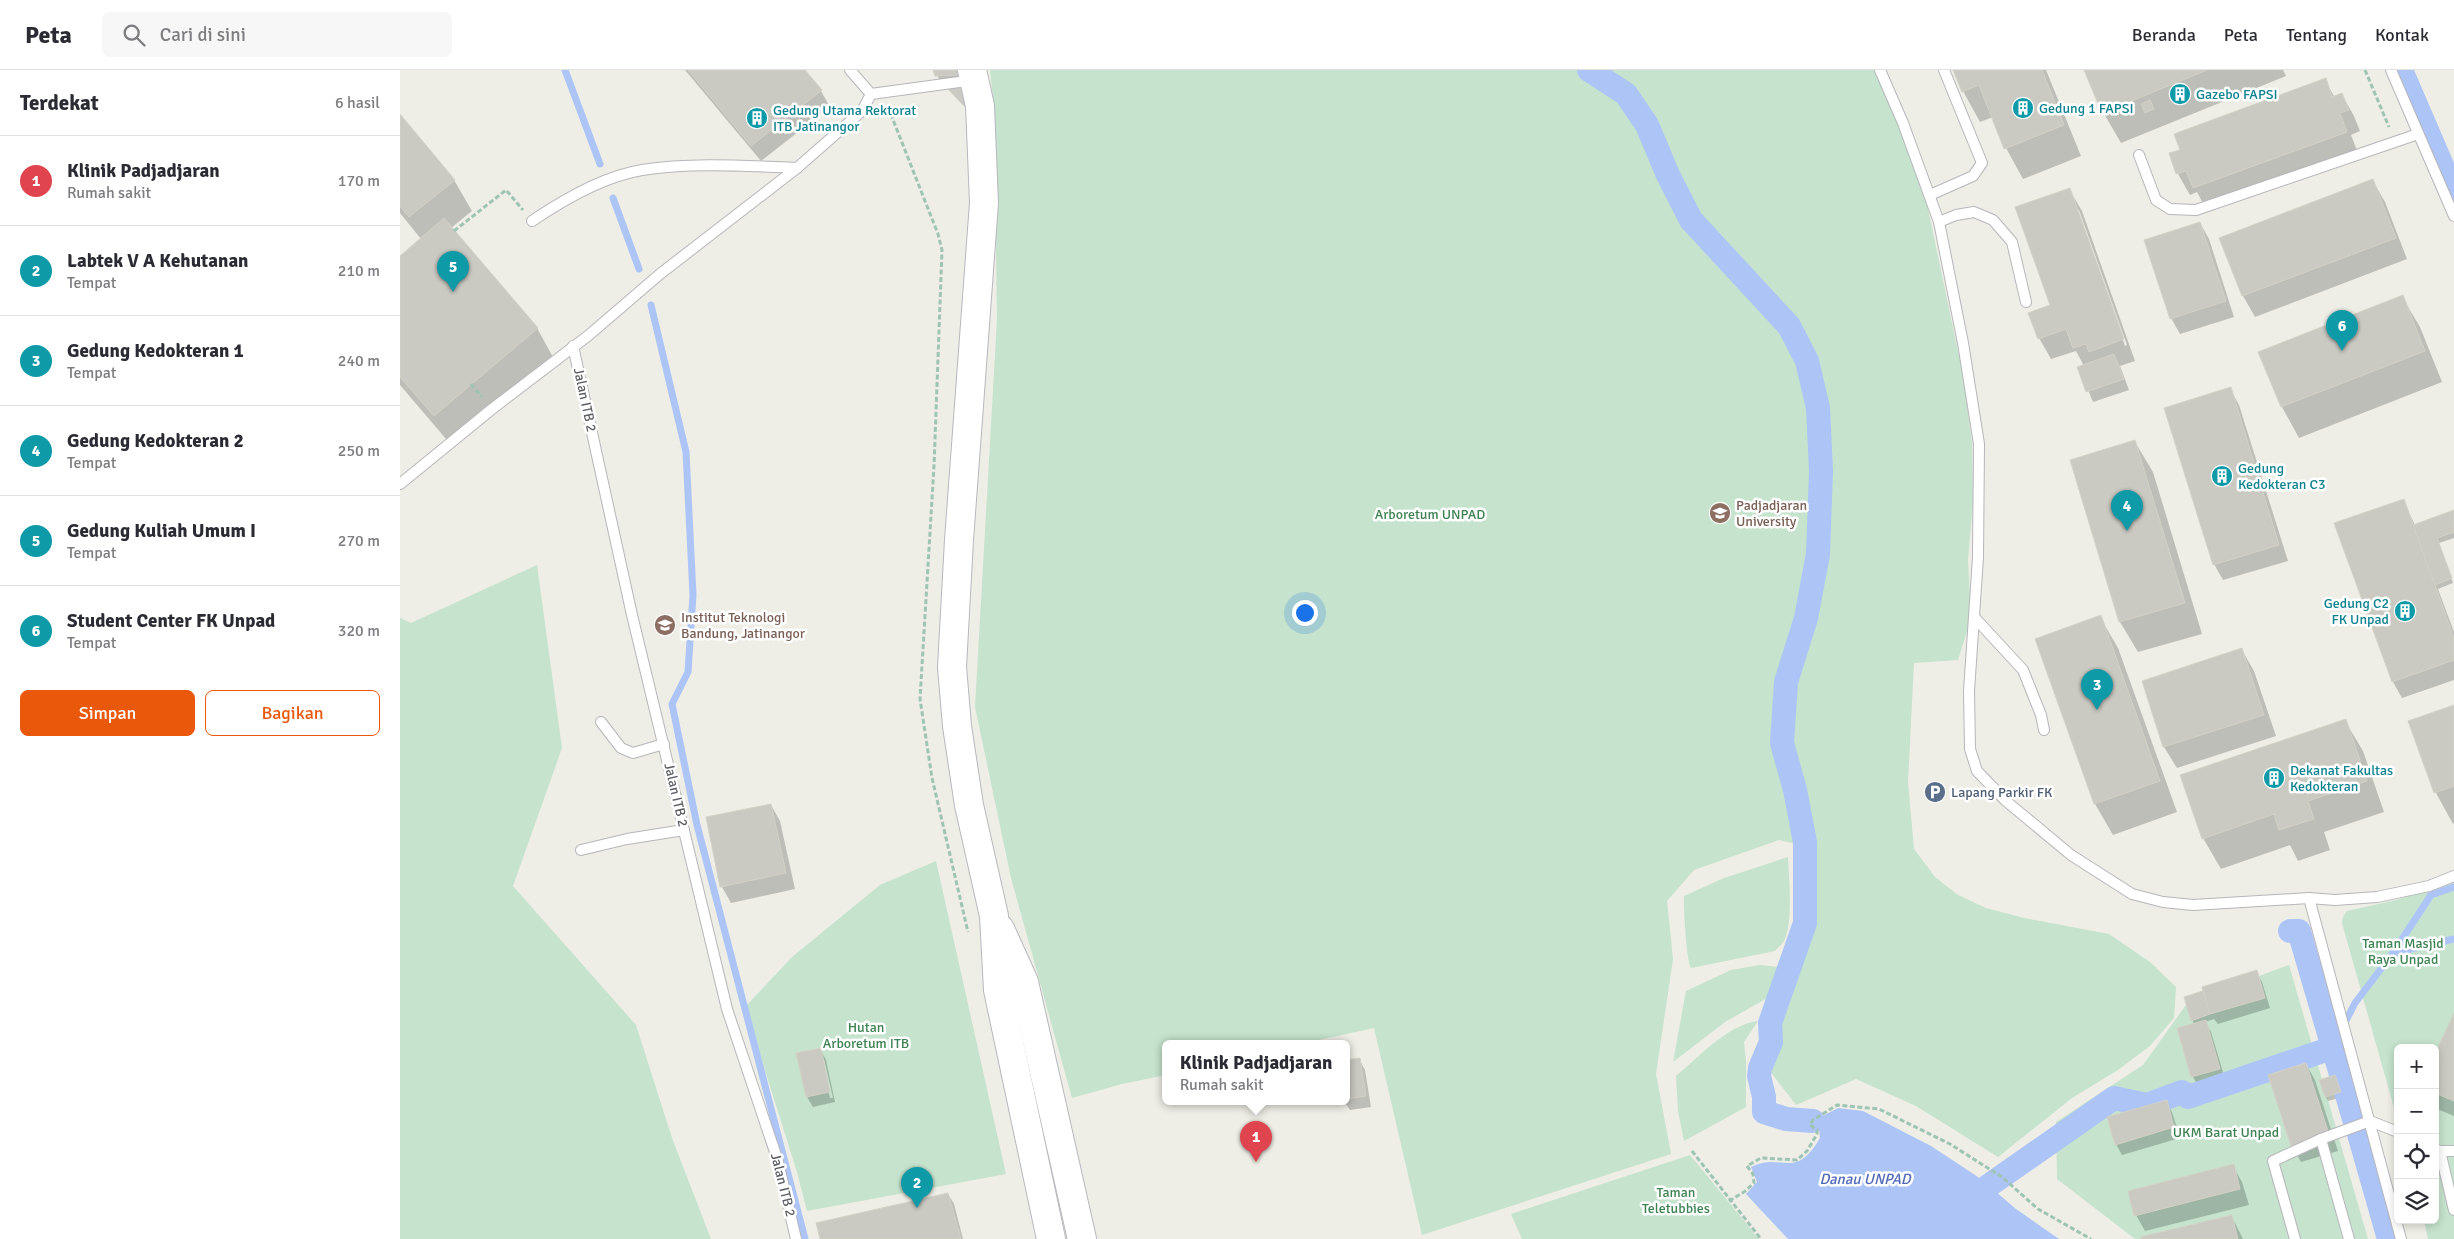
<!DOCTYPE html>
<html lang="id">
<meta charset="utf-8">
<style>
:root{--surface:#fff;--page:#f7f7f7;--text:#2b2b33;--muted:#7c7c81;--line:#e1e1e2;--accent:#ea580c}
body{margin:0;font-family:Signika,sans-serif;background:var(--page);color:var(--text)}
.controls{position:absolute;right:15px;bottom:15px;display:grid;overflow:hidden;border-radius:8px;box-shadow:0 2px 8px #0003}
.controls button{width:45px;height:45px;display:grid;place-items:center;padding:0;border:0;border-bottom:1px solid var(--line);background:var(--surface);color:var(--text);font:25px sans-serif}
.you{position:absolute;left:904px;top:542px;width:18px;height:18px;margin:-12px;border:4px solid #fff;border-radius:50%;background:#1a73e8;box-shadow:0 0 0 8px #1a73e833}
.badge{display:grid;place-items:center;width:32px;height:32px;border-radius:50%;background:var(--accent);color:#fff;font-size:16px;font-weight:700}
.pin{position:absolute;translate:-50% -41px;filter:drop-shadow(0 1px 2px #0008)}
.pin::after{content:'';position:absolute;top:26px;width:18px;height:15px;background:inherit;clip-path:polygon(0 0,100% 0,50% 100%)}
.popup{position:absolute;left:762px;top:970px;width:188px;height:65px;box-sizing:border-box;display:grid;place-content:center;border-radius:8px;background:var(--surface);filter:drop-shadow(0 1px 4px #0005);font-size:16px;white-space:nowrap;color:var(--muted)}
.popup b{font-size:19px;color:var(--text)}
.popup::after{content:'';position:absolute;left:50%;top:100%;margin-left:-10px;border:10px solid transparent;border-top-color:var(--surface)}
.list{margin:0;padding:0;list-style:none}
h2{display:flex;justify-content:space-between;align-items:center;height:65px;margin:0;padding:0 20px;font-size:21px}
h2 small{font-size:16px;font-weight:400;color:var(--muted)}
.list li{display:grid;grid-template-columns:32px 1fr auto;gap:15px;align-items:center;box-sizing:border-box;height:90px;padding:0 20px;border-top:1px solid var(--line)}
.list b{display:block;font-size:19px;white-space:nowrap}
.list p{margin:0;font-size:16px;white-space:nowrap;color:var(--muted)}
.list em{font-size:16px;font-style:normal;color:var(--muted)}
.actions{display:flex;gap:10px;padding:15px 20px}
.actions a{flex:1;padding:11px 0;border:1px solid var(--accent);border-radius:8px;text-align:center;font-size:18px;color:var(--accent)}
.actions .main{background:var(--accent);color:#fff}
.icon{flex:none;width:28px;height:28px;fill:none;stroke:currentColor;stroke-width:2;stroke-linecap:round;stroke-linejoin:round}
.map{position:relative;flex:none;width:2054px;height:1169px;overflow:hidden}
header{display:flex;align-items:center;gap:30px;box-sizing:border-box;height:70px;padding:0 25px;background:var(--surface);border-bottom:1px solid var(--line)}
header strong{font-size:24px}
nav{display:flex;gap:28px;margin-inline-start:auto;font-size:18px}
.search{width:350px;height:45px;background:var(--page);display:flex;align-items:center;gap:12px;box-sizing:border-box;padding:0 18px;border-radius:8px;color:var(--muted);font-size:19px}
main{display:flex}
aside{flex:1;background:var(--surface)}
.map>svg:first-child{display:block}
</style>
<header>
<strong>Peta</strong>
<div class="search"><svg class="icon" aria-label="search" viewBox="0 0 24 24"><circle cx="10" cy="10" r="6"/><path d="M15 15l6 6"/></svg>Cari di sini</div>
<nav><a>Beranda</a><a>Peta</a><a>Tentang</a><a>Kontak</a></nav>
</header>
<main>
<aside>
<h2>Terdekat<small>6 hasil</small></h2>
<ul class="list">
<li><span class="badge" style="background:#e0444e">1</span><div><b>Klinik Padjadjaran</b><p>Rumah sakit</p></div><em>170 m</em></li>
<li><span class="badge" style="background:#0f9aa8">2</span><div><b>Labtek V A Kehutanan</b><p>Tempat</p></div><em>210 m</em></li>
<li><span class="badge" style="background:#0f9aa8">3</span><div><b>Gedung Kedokteran 1</b><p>Tempat</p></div><em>240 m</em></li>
<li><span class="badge" style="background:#0f9aa8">4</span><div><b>Gedung Kedokteran 2</b><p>Tempat</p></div><em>250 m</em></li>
<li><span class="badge" style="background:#0f9aa8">5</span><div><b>Gedung Kuliah Umum I</b><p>Tempat</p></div><em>270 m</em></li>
<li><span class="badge" style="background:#0f9aa8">6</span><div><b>Student Center FK Unpad</b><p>Tempat</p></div><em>320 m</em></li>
</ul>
<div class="actions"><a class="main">Simpan</a><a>Bagikan</a></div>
</aside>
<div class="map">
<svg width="2054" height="1169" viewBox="0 0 2054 1169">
<rect width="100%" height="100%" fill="#eeeee6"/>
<g fill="#c5e3cd">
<polygon points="590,0 1475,0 1501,60 1527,134 1564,310 1572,374 1573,432 1568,490 1571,549 1558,590 1514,593 1508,712 1514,779 1535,807 1558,825 1586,838 1624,848 1709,864 1750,892 1776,917 1774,948 1750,976 1718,1000 1672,1028 1598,1087 1516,1036 1456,1009 1396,1035 1369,1000 1402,853 1400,775 1379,770 1294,800 1267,831 1273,889 1256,1004 1271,1084 1022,1165 974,958 905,973 766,973 766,1005 722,1014 672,1028 611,808 575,637 597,249 594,39"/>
<polygon points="137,495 162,678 113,816 236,955 272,1068 311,1169 0,1169 0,548 11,553"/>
<path d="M1388,787C1389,810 1393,848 1385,869C1383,874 1378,877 1375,881L1291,898C1287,894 1283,835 1284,826L1324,808Z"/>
<polygon points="536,791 606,1104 407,1141 397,1102 345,937 392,887 480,815"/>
<polygon points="2054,811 2054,1169 2028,1169 2024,1150 2035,1150 2035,978 1998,978 1998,1052 1942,853 1943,847 1947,841 1996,830"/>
<polygon points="1360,895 1379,897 1369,927 1325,952 1273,992 1286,921 1331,900"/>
<polygon points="1889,895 1968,1169 1735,1169 1657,1109 1656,1052 1743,995 1788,932"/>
<path d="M1358,951L1344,972L1346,992V1037L1284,1071L1278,1041L1276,1006C1299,987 1327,955 1358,951Z"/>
<polygon points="1290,1085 1359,1169 1122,1169 1111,1144"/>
</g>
<path fill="#adc4f7" d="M1438,1038L1463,1041L1531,1076L1581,1109L1616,1139L1659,1169H1388L1346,1124L1357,1112L1351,1097C1383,1081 1394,1112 1420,1068L1419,1058L1413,1051Z"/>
<g fill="#0003" fill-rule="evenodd">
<polygon points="285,0 403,0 421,21 430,37 361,91"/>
<polygon points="535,0 565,0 567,15 542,16"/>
<polygon points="1554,0 1646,0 1681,86 1623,109 1606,78 1593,47 1580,52 1563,21"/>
<polygon points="1686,0 1883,0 1886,6 1721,73 1703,42"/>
<polygon points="1925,10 1935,28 1942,25 1954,46 1960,61 1951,65 1958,83 1806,139 1797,122 1790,125 1778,104 1770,84"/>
<polygon points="568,17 567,39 550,20"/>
<polygon points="0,46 54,110 72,141 51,158 137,258 154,289 52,376 0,315 0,188 21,169 0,143"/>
<polygon points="1973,111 1985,132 2007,189 1855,247 1843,226 1821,169"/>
<path d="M1669,119L1682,141L1735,291L1720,296L1729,320L1693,332L1679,298L1684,296L1676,281L1651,289L1639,268L1652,236ZM1677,140H1679L1727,275L1725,276Z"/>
<polygon points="1800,153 1809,169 1834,247 1780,264 1771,248"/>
<polygon points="2002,227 2020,257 2042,312 1899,368 1882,337 1860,283"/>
<polygon points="1830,319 1839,335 1888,491 1823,510 1814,494"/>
<polygon points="1735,372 1753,402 1802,564 1738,582 1720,552 1672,390"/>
<polygon points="2003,430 2015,455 2054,441 2054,468 2039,473 2053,513 2038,519 2054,562 2054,610 2002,628 1993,612 1936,454"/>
<polygon points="1700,547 1718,578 1777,742 1713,765 1695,734 1636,569"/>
<polygon points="1842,580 1854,601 1876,666 1777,698 1764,677 1743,612"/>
<polygon points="2054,636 2054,753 2053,754 2036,723 2010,652"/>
<polygon points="1945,651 1963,681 1984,742 1924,762 1930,780 1898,791 1890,775 1821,799 1803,768"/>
<polygon points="371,735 380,751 395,819 331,833 322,817 307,748"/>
<polygon points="1856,902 1862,912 1870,938 1818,954 1814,949 1805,952 1811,962 1825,1009 1799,1017 1793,1007 1779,959 1794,955 1785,927"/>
<polygon points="2054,946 2054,1046 2035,1038 2035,987"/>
<path d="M420,979L426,990L435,1032L413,1037L407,1027ZM422,989H424L433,1028H430Z"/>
<polygon points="959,989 965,1000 971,1037 950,1040 944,1031 946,1031 946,992"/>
<polygon points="1906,994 1915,1010 1938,1081 1901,1092 1892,1076 1870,1005"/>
<polygon points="1935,1007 1943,1027 1928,1031 1926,1027"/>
<polygon points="1766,1032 1772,1042 1780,1068 1722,1085 1716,1074"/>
<polygon points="1833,1096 1842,1112 1849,1135 1745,1161 1736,1145"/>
<polygon points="548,1124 554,1134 563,1169 421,1169"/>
<polygon points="1832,1147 1843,1169 1742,1169"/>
</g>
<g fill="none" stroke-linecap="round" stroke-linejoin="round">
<g stroke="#adc4f7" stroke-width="7">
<polyline points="165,0 200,94"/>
<polyline points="213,128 239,199"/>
<polyline points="251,235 286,382 293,525 288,602 272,634 297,755 405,1169"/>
<polyline points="1993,883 2031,825 2054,817"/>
<polyline points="1932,978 1955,933 1993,883 2054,869"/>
</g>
<g stroke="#adc4f7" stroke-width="24">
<polyline points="1189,0 1226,24 1247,55 1268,105 1291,150 1389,256 1407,291 1418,338 1421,401 1418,484 1406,548 1386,612 1382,673 1395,720 1405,772 1405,853 1370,953 1371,972 1360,998 1359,1006 1364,1027 1364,1042 1386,1049 1413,1051"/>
<polyline points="2001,0 2054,123"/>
<polyline points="1890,861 1899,861 1954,1049"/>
<polyline points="1959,1064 1989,1169"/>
<polyline points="1588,1116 1714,1028 1747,1035 1782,1022 1788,1027 1932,978"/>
</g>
</g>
<g fill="#cac9c2" stroke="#d3d2c5">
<polygon points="288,0 405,0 422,20 351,76"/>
<polygon points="533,0 561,0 562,5 535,6"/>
<polygon points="1553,0 1642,0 1664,55 1604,79 1579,15 1562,22"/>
<polygon points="1684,0 1807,0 1702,43"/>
<polygon points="1926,8 1932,27 1942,23 1949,40 1940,43 1947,62 1793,118 1786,101 1776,104 1769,83 1780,80 1774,64"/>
<polygon points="569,16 574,33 563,35 548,19"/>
<polygon points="1783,17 1787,26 1777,30 1774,22"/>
<polygon points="1750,30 1754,39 1745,43 1741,34"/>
<polygon points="0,44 55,110 9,147 0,136"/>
<polygon points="1973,109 1996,168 1842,226 1819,168"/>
<polygon points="1670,118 1724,269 1689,282 1686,274 1673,278 1666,259 1638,269 1628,243 1650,235 1615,137"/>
<polygon points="44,148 138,258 34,346 0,307 0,186"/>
<polygon points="1800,152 1826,231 1770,249 1744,170"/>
<polygon points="2003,225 2025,281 1881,337 1858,282"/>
<polygon points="1714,284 1724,309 1686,322 1677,297"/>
<polygon points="1831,317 1879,475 1813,495 1764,338"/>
<polygon points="1735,370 1785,533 1719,552 1670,390"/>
<polygon points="2004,429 2054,568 2054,590 1992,612 1934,453"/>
<polygon points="2054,440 2054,462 2037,468 2052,508 2035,515 2013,455"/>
<polygon points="1701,545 1760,711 1694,734 1635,569"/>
<polygon points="1842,578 1864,645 1763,677 1742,611"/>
<polygon points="2054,635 2054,716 2034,723 2008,651"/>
<polygon points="1946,649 1967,711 1908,731 1914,749 1879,760 1874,744 1802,769 1780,705"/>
<polygon points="371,734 386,803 320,817 306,747"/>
<polygon points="1857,900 1865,928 1810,944 1802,917"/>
<polygon points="1803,921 1810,944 1791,951 1784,927"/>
<polygon points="2054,943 2054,1031 2035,1023 2035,984"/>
<polygon points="1806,950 1820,999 1791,1007 1777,958"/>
<polygon points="421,978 430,1022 406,1027 396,983"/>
<polygon points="960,988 966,1026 946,1029 946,990"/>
<polygon points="1906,993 1929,1064 1891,1076 1868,1005"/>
<polygon points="1935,1005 1941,1022 1925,1027 1919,1010"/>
<polygon points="1767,1030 1774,1057 1715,1075 1707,1047"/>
<polygon points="1834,1094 1840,1119 1734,1146 1728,1121"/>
<polygon points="548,1123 561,1169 420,1169 416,1153"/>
<polygon points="1832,1145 1838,1169 1741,1169 1741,1167"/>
</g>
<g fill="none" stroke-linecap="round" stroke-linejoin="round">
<g stroke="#b6b6bb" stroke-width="12">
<g id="service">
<polyline points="450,0 471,24"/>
<polyline points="1480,0 1503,53 1539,152 1563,273 1579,374 1578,487 1569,621 1570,679 1577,701 1606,731 1671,785 1732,824 1763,832 1793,835 1909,828 1935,830 1977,827 2029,816 2054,806"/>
<polyline points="1991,0 2054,146"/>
<polyline points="471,24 574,10"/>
<polyline points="1739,85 1756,130 1770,139 1796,140 2018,64"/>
<polyline points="1530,125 1573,106 1582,93 1544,0"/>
<path d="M132,151C163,130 205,106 242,100C293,92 345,96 397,98"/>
<polyline points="1539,152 1556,145 1574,142 1593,150 1612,172 1626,232"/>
<polyline points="173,276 232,545 327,939 377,1088 396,1169"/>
<polyline points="0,414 92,339 189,265 260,204 397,98 462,41 471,24"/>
<polyline points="1575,548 1623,600 1641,645 1644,660"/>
<polyline points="201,652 221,678 233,683 264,674"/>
<polyline points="181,780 227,769 284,760"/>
<polyline points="1909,828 2001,1169"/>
<polyline points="2035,1079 2040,1081 2054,1140"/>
<polyline points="2040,1081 2054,1081"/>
<polyline points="1895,1169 1873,1091 1921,1069"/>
<polyline points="1949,1169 1921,1069 1970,1051 1998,1062"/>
</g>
</g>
<g stroke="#b7b8be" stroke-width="30">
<g id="secondary">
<polyline points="572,0 580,36 584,133 559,470 552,597 557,656 569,735 594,846 598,920 651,1169"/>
<polyline points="600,859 624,912 682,1169"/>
</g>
</g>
<g stroke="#9ec4b3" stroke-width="3" stroke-dasharray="5 2.5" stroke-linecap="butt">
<polyline points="1965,0 1989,57"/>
<polyline points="488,37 538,164 542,180 534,396 520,629 532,708 568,862"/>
<polyline points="54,161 106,120 123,140"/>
<polyline points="71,314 82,327"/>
<polyline points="1292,1081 1361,1169"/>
<polyline points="1329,1131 1344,1122 1354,1113 1353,1104 1347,1096 1361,1088 1397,1090 1407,1081 1417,1064 1417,1060 1410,1055 1413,1050 1437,1035 1479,1039 1550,1074 1602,1107 1638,1139 1691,1169"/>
</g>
<use href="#service" stroke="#fff" stroke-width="10"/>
<use href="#secondary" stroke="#fff" stroke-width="28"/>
</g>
<defs>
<g id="building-disc" transform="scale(1.125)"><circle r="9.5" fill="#0f9aa8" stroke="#fff"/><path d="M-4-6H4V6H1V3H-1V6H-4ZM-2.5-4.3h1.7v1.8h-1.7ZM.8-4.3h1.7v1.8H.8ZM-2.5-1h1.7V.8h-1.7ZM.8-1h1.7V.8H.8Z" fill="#fff"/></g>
<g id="university-disc" transform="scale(1.125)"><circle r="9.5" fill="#8d6e63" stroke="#fff"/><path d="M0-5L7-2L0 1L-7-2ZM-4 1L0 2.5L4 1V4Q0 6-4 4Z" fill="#fff"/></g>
<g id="parking-disc" transform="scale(1.125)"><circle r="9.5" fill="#5c6f8a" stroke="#fff"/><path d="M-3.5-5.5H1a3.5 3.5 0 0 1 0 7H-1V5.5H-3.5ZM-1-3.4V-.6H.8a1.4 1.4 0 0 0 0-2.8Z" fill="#fff"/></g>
</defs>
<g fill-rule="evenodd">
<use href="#building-disc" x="1780" y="24"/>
<use href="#building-disc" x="1623" y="38"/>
<use href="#building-disc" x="357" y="48"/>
<use href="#building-disc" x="1822" y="406"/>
<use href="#university-disc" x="1320" y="443"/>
<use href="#building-disc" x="2005" y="541"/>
<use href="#university-disc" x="265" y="555"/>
<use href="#building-disc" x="1874" y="708"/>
<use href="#parking-disc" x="1535" y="722"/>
</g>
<g text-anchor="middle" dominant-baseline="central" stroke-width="5" stroke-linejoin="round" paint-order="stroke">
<g font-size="14" fill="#0d838f" stroke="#fff" text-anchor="start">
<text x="1796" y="24">Gazebo FAPSI</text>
<text x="1639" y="38">Gedung 1 FAPSI</text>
<text x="373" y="40">Gedung Utama Rektorat<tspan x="373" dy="16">ITB Jatinangor</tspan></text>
<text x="1838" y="398">Gedung<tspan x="1838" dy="16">Kedokteran C3</tspan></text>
<text x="1989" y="533" text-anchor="end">Gedung C2<tspan x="1989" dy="16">FK Unpad</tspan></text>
<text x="1890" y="700">Dekanat Fakultas<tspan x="1890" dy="16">Kedokteran</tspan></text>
</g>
<g font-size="14" fill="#5e5f65" stroke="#fff">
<text transform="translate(185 330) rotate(78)">Jalan ITB 2</text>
<text transform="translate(276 725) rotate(77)">Jalan ITB 2</text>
<text transform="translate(383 1115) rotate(76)">Jalan ITB 2</text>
</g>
<g font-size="14" fill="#785e54" stroke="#fff" text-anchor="start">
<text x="1336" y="435">Padjadjaran<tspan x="1336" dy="16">University</tspan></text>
<text x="281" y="547">Institut Teknologi<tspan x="281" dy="16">Bandung, Jatinangor</tspan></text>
</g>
<g font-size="14" fill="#3e8353" stroke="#fff">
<text x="1030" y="444">Arboretum UNPAD</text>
<text x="2003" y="873">Taman Masjid<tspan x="2003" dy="16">Raya Unpad</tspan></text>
<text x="466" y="957">Hutan<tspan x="466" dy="16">Arboretum ITB</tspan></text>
<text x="1826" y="1062">UKM Barat Unpad</text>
<text x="1276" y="1122">Taman<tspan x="1276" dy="16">Teletubbies</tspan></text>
</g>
<g font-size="14" fill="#4e5e75" stroke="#fff" text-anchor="start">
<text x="1551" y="722">Lapang Parkir FK</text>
</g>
<g font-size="15" font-style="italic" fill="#5269b8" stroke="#fff">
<text x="1465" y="1109">Danau UNPAD</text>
</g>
</g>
</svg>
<div class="controls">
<button>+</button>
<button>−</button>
<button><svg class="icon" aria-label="locate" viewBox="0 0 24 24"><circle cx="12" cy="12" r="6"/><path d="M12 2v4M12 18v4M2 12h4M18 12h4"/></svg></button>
<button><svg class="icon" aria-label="layers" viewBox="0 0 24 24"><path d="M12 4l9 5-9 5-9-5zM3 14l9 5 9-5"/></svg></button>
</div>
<div class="you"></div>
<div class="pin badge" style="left:856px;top:1092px;background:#e0444e">1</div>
<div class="popup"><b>Klinik Padjadjaran</b>Rumah sakit</div>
<div class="pin badge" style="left:517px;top:1138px;background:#0f9aa8">2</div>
<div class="pin badge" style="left:1697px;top:640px;background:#0f9aa8">3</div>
<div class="pin badge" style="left:1727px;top:461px;background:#0f9aa8">4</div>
<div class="pin badge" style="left:53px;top:222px;background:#0f9aa8">5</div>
<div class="pin badge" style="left:1942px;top:281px;background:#0f9aa8">6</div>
</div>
</main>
